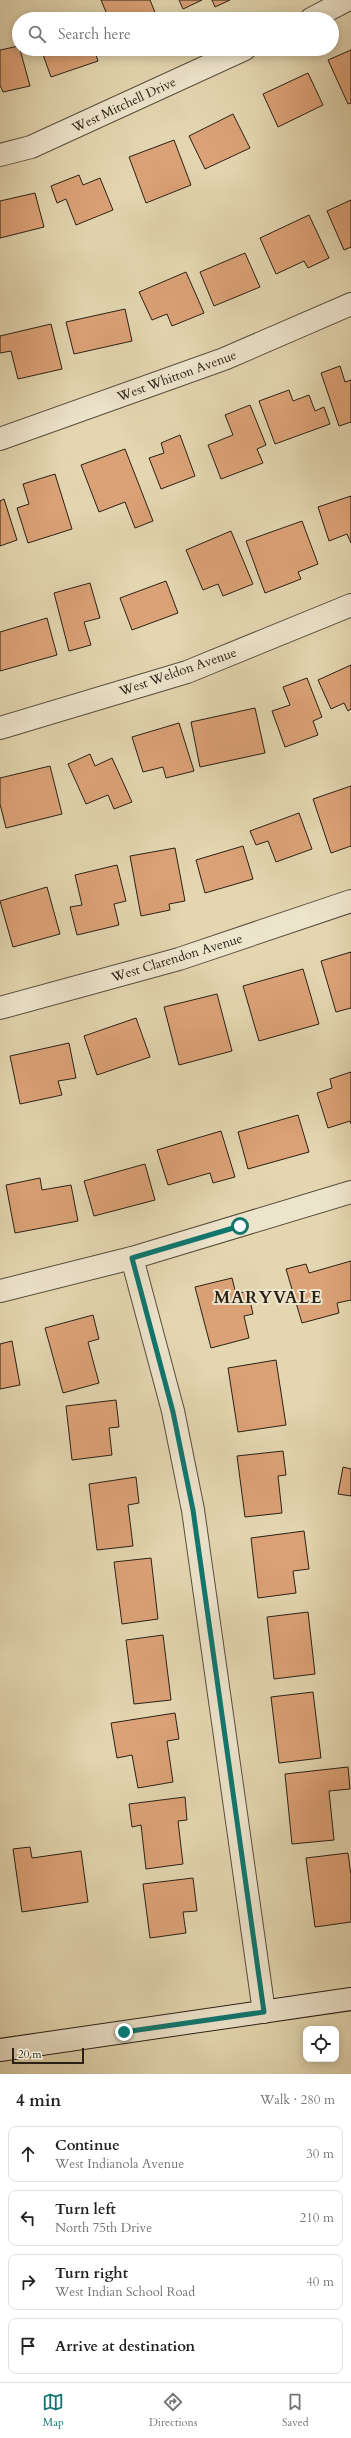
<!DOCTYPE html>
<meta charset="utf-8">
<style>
:root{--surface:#fff;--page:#f2f2f2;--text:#222;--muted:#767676;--line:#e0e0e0;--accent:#0f766e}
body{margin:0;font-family:Cardo,serif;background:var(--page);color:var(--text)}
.controls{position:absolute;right:12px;bottom:12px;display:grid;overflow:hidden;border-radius:8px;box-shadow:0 2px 10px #0003}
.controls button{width:36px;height:36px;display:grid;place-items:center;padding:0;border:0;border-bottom:1px solid var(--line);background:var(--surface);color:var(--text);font:20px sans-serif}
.scale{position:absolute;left:12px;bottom:10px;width:72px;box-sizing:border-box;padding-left:4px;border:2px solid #2a2015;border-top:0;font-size:11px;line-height:14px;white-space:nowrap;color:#2a2015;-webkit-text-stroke:3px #ede4cc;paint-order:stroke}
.stop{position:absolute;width:12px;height:12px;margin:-9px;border:3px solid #0f766e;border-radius:50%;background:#fff}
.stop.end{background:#0f766e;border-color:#fff;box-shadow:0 1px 4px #0008}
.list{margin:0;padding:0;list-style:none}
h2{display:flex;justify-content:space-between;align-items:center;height:52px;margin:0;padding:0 16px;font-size:17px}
h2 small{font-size:13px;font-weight:400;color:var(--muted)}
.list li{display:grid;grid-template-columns:26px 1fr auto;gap:12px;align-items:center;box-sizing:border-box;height:56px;margin:0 8px 8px;padding:0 8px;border:1px solid var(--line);border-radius:8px}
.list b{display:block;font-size:15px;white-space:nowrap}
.list p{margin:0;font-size:13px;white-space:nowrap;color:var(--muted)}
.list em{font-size:13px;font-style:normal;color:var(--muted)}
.icon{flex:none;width:22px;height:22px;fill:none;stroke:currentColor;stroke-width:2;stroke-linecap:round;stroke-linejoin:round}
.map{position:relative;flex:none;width:351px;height:2074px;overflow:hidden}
.search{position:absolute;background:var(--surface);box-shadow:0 2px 10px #0003;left:12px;right:12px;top:12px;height:44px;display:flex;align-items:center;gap:10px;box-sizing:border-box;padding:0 14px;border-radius:22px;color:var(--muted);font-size:15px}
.sheet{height:308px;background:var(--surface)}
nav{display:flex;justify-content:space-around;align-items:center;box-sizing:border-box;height:56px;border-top:1px solid var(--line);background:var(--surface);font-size:11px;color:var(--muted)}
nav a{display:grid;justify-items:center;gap:2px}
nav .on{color:var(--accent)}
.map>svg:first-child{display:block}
</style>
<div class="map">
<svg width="351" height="2074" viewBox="0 0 351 2074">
<rect width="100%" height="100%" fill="#e3d6b0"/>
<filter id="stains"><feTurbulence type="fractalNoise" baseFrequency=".005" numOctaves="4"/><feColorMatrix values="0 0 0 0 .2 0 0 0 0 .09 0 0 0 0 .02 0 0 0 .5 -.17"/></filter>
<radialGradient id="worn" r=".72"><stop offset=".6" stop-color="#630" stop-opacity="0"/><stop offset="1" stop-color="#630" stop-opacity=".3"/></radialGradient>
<g fill="#dca277" stroke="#2a2015">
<polygon points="101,0 150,0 156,15 147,19 109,19"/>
<polygon points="179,0 202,0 183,9"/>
<polygon points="212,0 230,0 215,7"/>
<polygon points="19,46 30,86 3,92 0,85 0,50"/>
<polygon points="41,49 94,49 98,61 51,77"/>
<polygon points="351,50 351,103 348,104 328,60"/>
<polygon points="308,73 323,105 278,127 263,94"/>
<polygon points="233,114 250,148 205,169 189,136"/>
<polygon points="174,140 191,185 146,203 129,157"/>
<polygon points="79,175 83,185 100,178 113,210 76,225 66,199 57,203 51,186"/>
<polygon points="35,193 44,227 0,238 0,201"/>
<polygon points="351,200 351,247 344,250 327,211"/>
<polygon points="309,215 329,258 308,268 304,261 276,274 260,238"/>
<polygon points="245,253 260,287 214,306 200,272"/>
<polygon points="186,272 204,313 172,326 167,314 152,320 139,292"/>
<polygon points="125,309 132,341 74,354 66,322"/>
<polygon points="51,324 62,369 18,379 11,351 0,353 0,336"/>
<polygon points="340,366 345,382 351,380 351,422 339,426 321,373"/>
<polygon points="289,390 293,401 309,395 315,411 324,407 330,424 275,444 259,401"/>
<polygon points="250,405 266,445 257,449 263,463 221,479 208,445 233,435 225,415"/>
<polygon points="180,435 195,476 161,489 149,458 164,453 161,443"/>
<polygon points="125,449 153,521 135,528 125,502 99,512 81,465"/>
<polygon points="55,474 72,529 28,543 17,508 29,504 23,484"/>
<polygon points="351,496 351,543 347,534 329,541 318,507"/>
<polygon points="4,499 17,540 0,546 0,501"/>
<polygon points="302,521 318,564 298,572 301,579 265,593 246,541"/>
<polygon points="231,531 253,584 223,596 218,584 203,590 186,550"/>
<polygon points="166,581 178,613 132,630 120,598"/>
<polygon points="90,583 100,618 84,622 91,645 69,651 54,593"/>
<polygon points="47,618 57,655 0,671 0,632"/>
<polygon points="351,665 351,709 348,711 344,703 331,709 318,680"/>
<polygon points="307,678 322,717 313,721 318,735 285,747 272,711 290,705 283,687"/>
<polygon points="255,708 265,753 200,767 191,722"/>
<polygon points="179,723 194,771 166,778 163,767 143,772 132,737"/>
<polygon points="90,754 95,766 112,758 132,802 114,809 108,795 86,804 68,764"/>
<polygon points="50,766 62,814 6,828 0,804 0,778"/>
<polygon points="351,786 351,846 331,853 313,799"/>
<polygon points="299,813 312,849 276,862 268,841 256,845 250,831"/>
<polygon points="243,846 253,879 205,893 196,860"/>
<polygon points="175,848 185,901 169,904 170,910 141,916 130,856"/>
<polygon points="117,865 126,901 114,904 119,925 77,935 70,907 82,905 75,875"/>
<polygon points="47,887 60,934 13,947 0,901"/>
<polygon points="351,952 351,1008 336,1012 321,961"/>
<polygon points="303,969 319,1024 259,1041 243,986"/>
<polygon points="217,994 232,1051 179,1065 164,1007"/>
<polygon points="136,1018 150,1057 97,1075 84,1036"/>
<polygon points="69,1043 76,1078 58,1081 62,1095 20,1104 10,1056"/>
<polygon points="351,1072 351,1124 350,1121 328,1128 317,1093 332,1088 330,1079"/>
<polygon points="298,1115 309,1152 248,1169 238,1132"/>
<polygon points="221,1131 235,1177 213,1183 210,1173 168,1185 157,1150"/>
<polygon points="145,1164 155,1200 94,1216 84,1181"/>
<polygon points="40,1178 42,1190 71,1185 78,1221 15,1233 6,1185"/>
<polygon points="351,1261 351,1300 337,1303 339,1313 302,1323 286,1269 306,1264 309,1273"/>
<polygon points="232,1278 236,1294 248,1291 253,1314 244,1316 249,1338 211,1348 195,1287"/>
<polygon points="93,1315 99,1339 88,1342 99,1383 63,1393 45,1328"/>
<polygon points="12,1341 20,1385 0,1389 0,1344"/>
<polygon points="276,1360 286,1425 238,1432 228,1368"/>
<polygon points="116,1400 119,1427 109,1428 112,1455 72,1460 66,1406"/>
<polygon points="283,1451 286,1475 278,1476 282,1513 245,1517 237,1456"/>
<polygon points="343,1467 351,1469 351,1496 338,1494"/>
<polygon points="136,1477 139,1503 128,1505 133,1546 97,1550 89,1484"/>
<polygon points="304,1531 309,1569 293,1571 296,1593 258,1598 251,1538"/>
<polygon points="151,1558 158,1619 122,1624 114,1562"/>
<polygon points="308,1612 315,1674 274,1679 267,1617"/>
<polygon points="163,1635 171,1700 134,1704 126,1640"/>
<polygon points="313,1692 321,1758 279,1763 271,1697"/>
<polygon points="175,1713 179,1739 167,1741 173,1782 138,1788 132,1755 117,1758 111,1723"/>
<polygon points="348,1767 350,1789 329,1791 334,1840 292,1844 285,1774"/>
<polygon points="185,1797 187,1820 178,1821 183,1864 146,1869 141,1825 132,1827 129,1804"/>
<polygon points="30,1847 32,1858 81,1851 88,1902 22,1912 13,1849"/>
<polygon points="348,1853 351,1875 351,1922 315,1927 306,1858"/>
<polygon points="193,1878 197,1911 183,1912 186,1933 150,1938 143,1884"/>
</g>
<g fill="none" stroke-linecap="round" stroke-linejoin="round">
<g stroke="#584e3c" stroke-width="24">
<g id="street">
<polyline points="311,19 347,0"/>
<polyline points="0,155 31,147 245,49"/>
<polyline points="0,439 224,359 351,304"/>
<polyline points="0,728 187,672 351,605"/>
<polyline points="0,1008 179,959 351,901"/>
<polyline points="132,1258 173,1411 193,1510 264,2012"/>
<polyline points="0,1291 132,1258 351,1192"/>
</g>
</g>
<g stroke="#2a2015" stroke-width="24">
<polyline id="secondary" points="0,2050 351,1999"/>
</g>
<use href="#street" stroke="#ede4cc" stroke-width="22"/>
<use href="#secondary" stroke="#ede4cc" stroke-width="22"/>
</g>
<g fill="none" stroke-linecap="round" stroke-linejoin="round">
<polyline stroke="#0f766e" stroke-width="5" points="124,2032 264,2012 193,1510 173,1412 132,1258 240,1226"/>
</g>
<g text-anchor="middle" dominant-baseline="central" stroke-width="4" stroke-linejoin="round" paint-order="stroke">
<g font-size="13" fill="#2a2015" stroke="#ede4cc">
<text transform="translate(124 105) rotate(-25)">West Mitchell Drive</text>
<text transform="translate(177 376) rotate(-20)">West Whitton Avenue</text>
<text transform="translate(178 672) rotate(-19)">West Weldon Avenue</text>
<text transform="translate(177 958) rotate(-17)">West Clarendon Avenue</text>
</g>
<g font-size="17" font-weight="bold" letter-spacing="1" fill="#2a2015" stroke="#ede4cc">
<text x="268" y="1297">MARYVALE</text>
</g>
</g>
<rect width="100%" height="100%" filter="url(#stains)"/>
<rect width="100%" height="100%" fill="url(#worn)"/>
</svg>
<div class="controls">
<button><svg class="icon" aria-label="locate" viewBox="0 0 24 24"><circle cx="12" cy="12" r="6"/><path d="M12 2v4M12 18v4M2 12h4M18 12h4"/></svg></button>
</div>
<div class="scale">20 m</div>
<div class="stop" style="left:240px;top:1226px"></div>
<div class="stop end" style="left:124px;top:2032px"></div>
<div class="search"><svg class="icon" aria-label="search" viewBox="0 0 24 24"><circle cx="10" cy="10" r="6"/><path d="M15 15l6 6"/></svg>Search here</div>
</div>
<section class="sheet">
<h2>4 min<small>Walk · 280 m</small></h2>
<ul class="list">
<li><svg class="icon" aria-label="ahead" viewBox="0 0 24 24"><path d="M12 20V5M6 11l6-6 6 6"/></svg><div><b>Continue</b><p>West Indianola Avenue</p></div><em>30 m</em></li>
<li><svg class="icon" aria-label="left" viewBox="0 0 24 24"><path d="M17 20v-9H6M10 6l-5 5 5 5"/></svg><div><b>Turn left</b><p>North 75th Drive</p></div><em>210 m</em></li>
<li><svg class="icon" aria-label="right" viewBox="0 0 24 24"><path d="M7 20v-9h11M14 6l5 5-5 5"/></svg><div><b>Turn right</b><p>West Indian School Road</p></div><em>40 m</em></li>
<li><svg class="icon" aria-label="arrive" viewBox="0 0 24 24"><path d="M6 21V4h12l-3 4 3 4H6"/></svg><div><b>Arrive at destination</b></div></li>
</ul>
</section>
<nav>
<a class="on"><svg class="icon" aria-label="map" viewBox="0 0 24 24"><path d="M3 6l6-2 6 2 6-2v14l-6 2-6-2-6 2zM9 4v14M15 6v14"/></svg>Map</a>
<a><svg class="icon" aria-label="directions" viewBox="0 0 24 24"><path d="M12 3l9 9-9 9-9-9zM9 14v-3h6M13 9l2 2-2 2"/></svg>Directions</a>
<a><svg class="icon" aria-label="saved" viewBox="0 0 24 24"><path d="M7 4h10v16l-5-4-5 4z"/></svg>Saved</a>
</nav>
